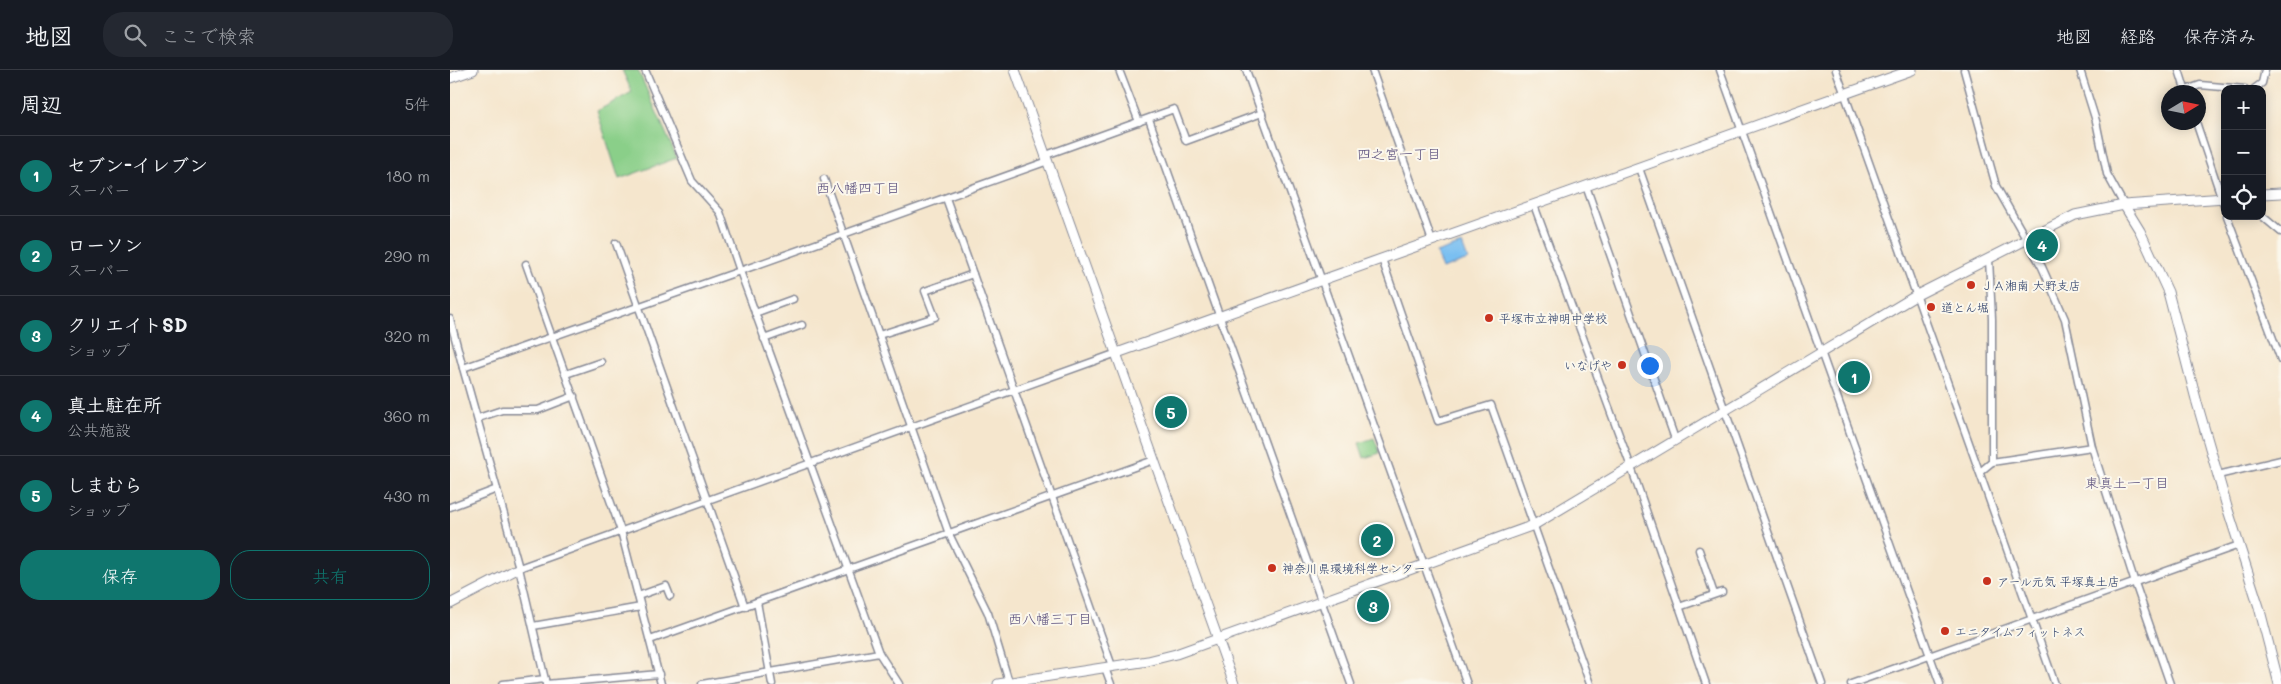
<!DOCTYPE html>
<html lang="ja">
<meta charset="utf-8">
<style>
:root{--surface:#171b24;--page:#242831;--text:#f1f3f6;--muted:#9ea1a6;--line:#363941;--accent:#0f766e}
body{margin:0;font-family:Mali,"Klee One",sans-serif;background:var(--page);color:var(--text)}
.controls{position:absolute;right:15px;top:15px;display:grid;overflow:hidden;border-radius:10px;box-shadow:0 2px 12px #0003}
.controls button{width:45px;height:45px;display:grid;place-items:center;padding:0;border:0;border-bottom:1px solid var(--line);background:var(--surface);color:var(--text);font:25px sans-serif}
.compass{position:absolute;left:1711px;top:15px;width:45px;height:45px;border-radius:50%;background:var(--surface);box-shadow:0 2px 12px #0003;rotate:80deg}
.you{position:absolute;left:1199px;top:295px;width:18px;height:18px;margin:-12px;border:4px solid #fff;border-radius:50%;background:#1a73e8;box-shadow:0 0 0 8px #1a73e833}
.badge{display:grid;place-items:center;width:32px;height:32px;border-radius:50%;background:var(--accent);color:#fff;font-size:16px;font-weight:700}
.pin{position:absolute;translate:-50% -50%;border:2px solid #fff;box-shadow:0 1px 5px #0006}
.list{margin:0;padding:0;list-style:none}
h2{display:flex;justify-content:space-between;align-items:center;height:65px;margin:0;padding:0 20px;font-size:21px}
h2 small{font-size:16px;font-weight:400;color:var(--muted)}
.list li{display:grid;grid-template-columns:32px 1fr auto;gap:15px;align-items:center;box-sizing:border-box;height:80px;padding:0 20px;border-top:1px solid var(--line)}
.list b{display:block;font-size:19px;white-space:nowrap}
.list p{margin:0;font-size:16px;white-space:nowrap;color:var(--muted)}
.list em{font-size:16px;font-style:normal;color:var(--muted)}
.actions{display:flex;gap:10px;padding:15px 20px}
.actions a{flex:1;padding:11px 0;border:1px solid var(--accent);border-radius:20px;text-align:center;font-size:18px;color:var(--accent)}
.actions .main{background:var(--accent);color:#fff}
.icon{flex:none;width:28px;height:28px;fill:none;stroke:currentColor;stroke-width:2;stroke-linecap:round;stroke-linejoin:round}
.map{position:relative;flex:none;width:1831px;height:614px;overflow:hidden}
header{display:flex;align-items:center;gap:30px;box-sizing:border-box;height:70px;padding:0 25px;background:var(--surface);border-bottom:1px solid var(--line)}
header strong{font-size:24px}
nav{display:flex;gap:28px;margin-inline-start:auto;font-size:18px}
.search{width:350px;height:45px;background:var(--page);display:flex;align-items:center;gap:12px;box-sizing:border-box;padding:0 18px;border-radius:20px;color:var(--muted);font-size:19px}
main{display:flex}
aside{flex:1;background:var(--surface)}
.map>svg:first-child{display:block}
</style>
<header>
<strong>地図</strong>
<div class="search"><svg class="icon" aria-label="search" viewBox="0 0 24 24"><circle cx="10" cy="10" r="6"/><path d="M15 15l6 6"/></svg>ここで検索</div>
<nav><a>地図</a><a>経路</a><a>保存済み</a></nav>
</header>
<main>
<aside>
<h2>周辺<small>5件</small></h2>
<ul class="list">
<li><span class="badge">1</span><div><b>セブン-イレブン</b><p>スーパー</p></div><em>180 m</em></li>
<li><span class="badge">2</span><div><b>ローソン</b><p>スーパー</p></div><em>290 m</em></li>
<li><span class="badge">3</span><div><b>クリエイトSD</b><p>ショップ</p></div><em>320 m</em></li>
<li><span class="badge">4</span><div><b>真土駐在所</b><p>公共施設</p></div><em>360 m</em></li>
<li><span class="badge">5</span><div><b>しまむら</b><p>ショップ</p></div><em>430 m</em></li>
</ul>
<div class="actions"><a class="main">保存</a><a>共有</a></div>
</aside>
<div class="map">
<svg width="1831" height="614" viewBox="0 0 1831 614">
<rect width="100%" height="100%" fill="#fbf7ec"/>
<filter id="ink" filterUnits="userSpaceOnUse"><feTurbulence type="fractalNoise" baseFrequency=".02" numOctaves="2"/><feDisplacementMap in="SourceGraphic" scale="10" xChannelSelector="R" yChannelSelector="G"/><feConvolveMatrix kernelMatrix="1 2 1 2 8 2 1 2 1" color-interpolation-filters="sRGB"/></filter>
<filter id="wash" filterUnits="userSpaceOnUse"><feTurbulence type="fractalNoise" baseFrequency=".0096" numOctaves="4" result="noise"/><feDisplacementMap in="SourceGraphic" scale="20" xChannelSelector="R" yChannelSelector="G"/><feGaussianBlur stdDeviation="1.12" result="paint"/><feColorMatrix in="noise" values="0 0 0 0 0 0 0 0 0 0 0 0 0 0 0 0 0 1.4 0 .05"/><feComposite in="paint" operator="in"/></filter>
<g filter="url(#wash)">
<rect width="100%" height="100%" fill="#f5e6cd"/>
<g fill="#8acf89" stroke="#527f74">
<polygon points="172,0 188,0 227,88 169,109 147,41 182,22"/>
<polygon points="924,368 930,383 914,388 909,373"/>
</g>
<polygon fill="#7abff1" stroke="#4a77a8" points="1012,174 1018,190 992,199 986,183"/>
</g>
<g filter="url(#ink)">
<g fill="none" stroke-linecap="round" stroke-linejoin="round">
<g stroke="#888a96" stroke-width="9">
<g id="street">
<polyline points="669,0 689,52"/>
<polyline points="796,0 1017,614"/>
<polyline points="922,0 982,171"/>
<polyline points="1270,0 1490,614"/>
<polyline points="1386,0 1605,614"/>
<polyline points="1514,0 1546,116 1592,197 1615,249 1642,377 1685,513 1720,614"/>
<polyline points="1630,0 1646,51 1657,104 1674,135"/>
<polyline points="1729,0 1736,22"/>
<polyline points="1804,19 1812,13 1815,0"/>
<polyline points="1736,20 1750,15 1795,19"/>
<polyline points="699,49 901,614"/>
<polyline points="1746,52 1775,138"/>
<polyline points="596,85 724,39 736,71 812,43"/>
<polyline points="1189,98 1372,614"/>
<polyline points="374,109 499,464 538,543 559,612"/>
<polyline points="1136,116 1225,369"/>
<polyline points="496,128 662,596"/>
<polyline points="1084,135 1181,397 1256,614"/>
<polyline points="1777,146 1831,290"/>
<polyline points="1812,146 1831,162"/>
<polyline points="166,173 295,537"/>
<polyline points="932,189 988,351 1041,335 1140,614"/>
<polyline points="76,194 171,461 211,614"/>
<polyline points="305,243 343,229"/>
<polyline points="0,249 13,298"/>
<polyline points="429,265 485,247 475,221 523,204"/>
<polyline points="314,269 352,255"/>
<polyline points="116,304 151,292"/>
<polyline points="28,348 52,340 88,340 124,326"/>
<polyline points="1542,392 1642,377"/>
<polyline points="1530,402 1542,392 1542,249 1539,189"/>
<polyline points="1768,405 1831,390"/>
<polyline points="0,437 47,419"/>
<polyline points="1249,480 1264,524"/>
<polyline points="69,498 667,283"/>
<polyline points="188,526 216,516 220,526"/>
<polyline points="307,532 322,614"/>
<polyline points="1229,537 1272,522"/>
<polyline points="83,556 191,537"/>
<polyline points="200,570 704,390"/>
<polyline points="655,598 661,614"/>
<polyline points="53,614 95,609"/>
<polyline points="96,614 69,498 13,298 290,201 270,142 242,111 195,0"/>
<polyline points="96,614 209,604"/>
<polyline points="252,614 429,583"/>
<polyline points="449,614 429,583 290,201 598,91"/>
<polyline points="1401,614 1789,475"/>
</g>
</g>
<g stroke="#888a96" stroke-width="11">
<g id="secondary">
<polyline points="565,0 784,614"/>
<polyline points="0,8 23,0"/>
<polyline points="1812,124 1831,123"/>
<polyline points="1674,135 1690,161 1718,222 1747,333 1777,437 1809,537 1829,614"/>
<polyline points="667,283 1462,0"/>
<polyline points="0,534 69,498"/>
<polyline points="548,614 698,591 726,584 1084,455 1467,225 1625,145 1674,135 1775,128"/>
</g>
</g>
<use href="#street" stroke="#fff" stroke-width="6"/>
<use href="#secondary" stroke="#fff" stroke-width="9"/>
</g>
</g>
<g fill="#c8321e" stroke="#fbf7ec" stroke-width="2">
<circle cx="1521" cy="215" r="5"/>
<circle cx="1481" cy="237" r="5"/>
<circle cx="1039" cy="248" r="5"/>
<circle cx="1172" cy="295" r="5"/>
<circle cx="822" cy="498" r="5"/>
<circle cx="1537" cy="511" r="5"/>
<circle cx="1495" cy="561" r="5"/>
</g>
<g text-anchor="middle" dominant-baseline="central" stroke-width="4" stroke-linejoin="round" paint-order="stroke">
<g font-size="12" fill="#1b2f5e" stroke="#fbf7ec" text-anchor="start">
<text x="1531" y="215">ＪＡ湘南 大野支店</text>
<text x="1491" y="237">道とん堀</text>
<text x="1049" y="248">平塚市立神明中学校</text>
<text x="1162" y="295" text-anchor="end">いなげや</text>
<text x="832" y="498">神奈川県環境科学センター</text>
<text x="1547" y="511">アール元気 平塚真土店</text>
<text x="1505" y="561">エニタイムフィットネス</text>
</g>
<g font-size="14" fill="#5c517e" stroke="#fbf7ec">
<text x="949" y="83">四之宮一丁目</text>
<text x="408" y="117">西八幡四丁目</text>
<text x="1677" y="412">東真土一丁目</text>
<text x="600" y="548">西八幡三丁目</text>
</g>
</g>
</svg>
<div class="controls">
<button>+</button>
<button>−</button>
<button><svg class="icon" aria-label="locate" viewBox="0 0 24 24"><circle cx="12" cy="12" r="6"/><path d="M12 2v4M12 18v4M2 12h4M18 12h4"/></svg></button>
</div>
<svg class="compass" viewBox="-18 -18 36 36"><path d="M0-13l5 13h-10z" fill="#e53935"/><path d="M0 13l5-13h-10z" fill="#9ea1a6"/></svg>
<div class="you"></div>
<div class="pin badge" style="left:1404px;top:307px">1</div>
<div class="pin badge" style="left:927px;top:470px">2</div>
<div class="pin badge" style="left:923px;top:536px">3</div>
<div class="pin badge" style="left:1592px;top:175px">4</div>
<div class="pin badge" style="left:721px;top:342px">5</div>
</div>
</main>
